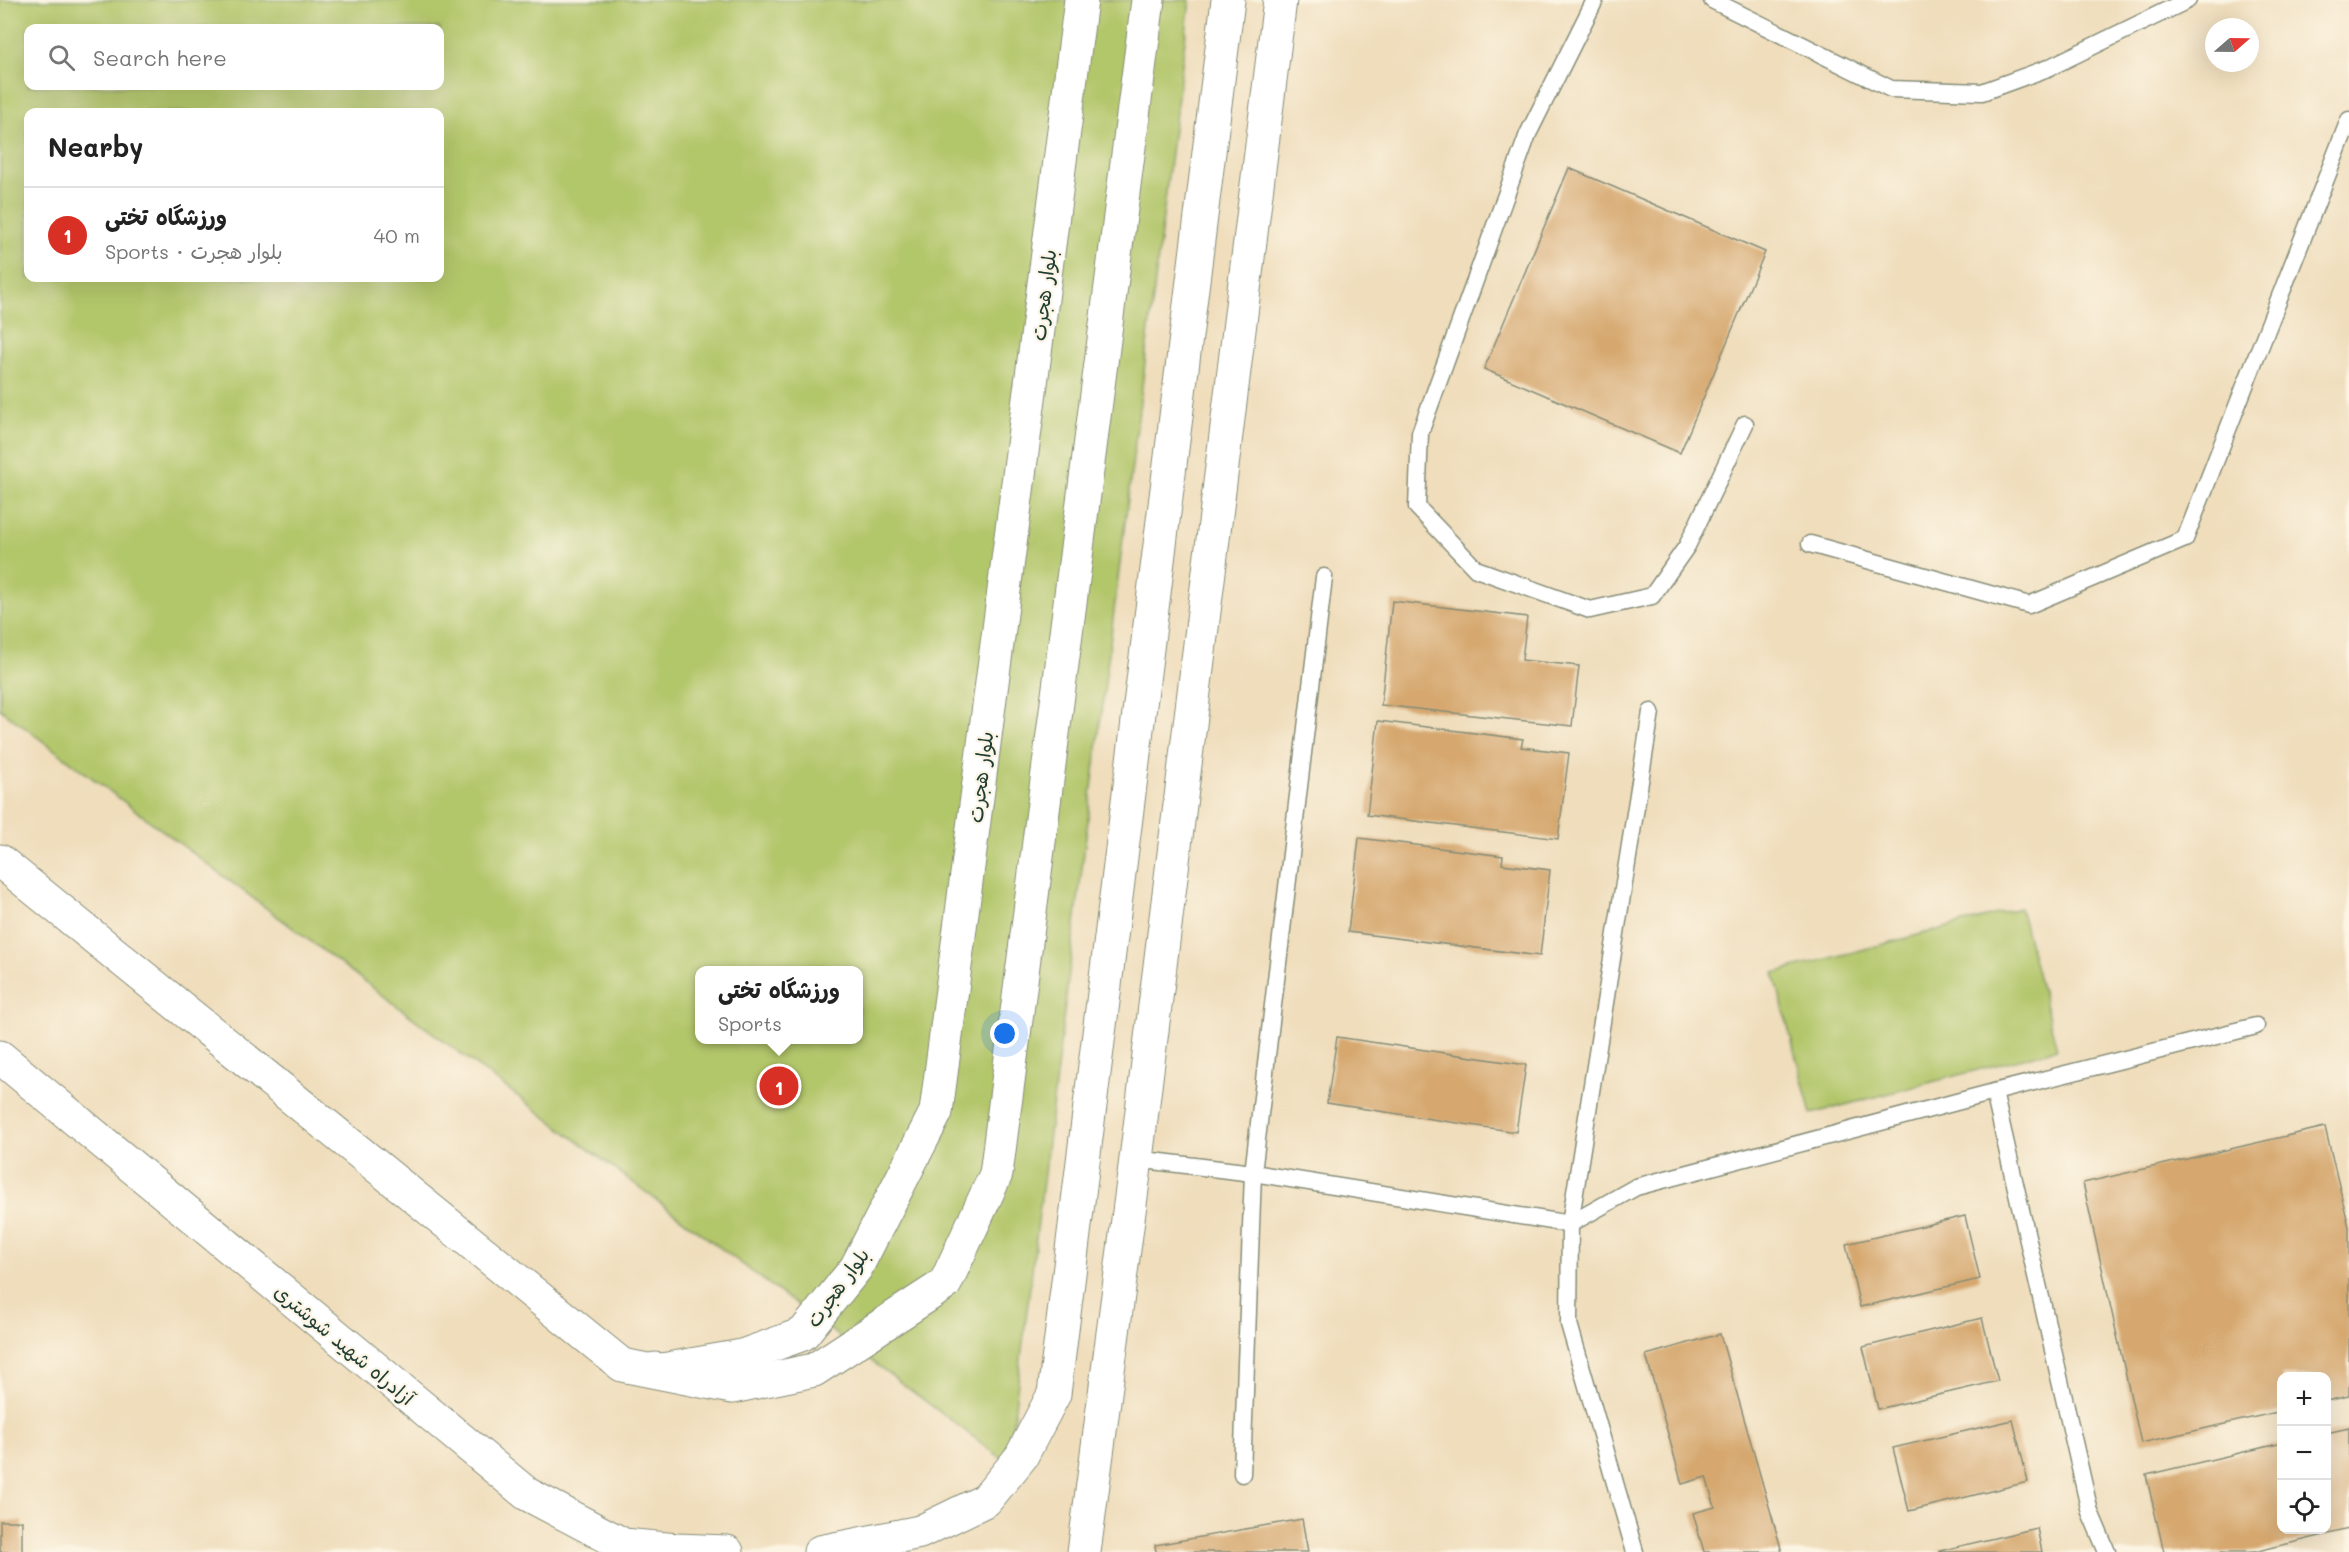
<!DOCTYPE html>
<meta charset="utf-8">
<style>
:root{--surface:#fff;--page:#f2f2f2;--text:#222;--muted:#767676;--line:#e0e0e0;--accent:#d93025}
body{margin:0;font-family:Mali,"Playpen Sans Arabic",sans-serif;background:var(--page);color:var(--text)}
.controls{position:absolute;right:18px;bottom:18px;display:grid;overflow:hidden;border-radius:12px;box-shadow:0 6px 24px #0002}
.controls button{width:54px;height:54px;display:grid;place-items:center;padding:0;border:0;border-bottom:2px solid var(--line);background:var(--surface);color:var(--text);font:30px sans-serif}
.compass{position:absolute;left:2205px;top:18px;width:54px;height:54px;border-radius:50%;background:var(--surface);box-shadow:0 6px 24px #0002;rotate:70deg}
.you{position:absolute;left:1005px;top:1034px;width:21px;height:21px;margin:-15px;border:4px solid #fff;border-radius:50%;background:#1a73e8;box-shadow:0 0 0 9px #1a73e833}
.badge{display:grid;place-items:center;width:39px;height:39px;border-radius:50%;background:var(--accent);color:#fff;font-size:20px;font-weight:700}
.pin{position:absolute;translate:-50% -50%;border:3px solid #fff;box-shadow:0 2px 6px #0006}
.popup{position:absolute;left:695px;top:966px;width:168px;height:78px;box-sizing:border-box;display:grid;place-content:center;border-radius:12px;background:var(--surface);filter:drop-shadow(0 2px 4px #0005);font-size:20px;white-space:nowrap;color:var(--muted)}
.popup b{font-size:22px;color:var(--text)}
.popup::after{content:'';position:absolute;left:50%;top:100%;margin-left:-12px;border:12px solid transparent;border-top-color:var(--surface)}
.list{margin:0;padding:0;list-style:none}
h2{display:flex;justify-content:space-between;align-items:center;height:78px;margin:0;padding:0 24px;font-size:26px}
h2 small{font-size:20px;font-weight:400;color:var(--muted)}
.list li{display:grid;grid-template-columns:39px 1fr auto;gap:18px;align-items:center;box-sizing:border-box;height:96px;padding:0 24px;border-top:2px solid var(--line)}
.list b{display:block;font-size:22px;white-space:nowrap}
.list p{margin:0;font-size:20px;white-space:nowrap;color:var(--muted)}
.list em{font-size:20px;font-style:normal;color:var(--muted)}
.icon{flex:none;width:33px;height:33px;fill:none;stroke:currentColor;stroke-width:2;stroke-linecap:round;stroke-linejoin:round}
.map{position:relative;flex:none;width:2349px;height:1552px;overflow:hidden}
.search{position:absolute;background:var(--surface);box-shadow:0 6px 24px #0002;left:24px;top:24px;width:420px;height:66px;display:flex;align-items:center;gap:15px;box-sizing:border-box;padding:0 21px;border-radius:12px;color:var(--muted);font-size:22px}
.panel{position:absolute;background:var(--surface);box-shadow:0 6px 24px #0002;left:24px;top:108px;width:420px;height:174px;border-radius:12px}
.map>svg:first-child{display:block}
</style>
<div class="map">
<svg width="2349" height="1552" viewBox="0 0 2349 1552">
<rect width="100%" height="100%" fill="#fcf5e5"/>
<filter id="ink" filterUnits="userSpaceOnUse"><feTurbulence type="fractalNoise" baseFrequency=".0167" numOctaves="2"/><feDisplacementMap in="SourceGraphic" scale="12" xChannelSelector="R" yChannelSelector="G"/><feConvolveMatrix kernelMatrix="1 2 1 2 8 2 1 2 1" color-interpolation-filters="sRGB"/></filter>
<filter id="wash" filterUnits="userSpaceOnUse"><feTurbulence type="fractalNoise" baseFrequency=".008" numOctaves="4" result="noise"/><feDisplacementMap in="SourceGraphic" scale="24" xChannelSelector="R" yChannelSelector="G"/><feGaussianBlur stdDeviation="1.35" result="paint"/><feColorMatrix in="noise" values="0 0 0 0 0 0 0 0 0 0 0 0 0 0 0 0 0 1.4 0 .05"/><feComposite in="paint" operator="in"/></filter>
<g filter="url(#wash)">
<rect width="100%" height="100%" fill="#efddbb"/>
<g fill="#b2c66a" stroke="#68824f" stroke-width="1.5" fill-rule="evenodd">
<path d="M0,0H1190L1008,1463L0,709ZM28,28H440V86H28ZM28,112H440V278H28ZM700,970H858V1040H700Z"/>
<polygon points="2020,908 2057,1049 1811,1114 1774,973"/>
</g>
<g id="blocks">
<g fill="#d6a86f">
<polygon points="1569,168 1765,252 1680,453 1484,369"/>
<polygon points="1392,601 1527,617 1522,660 1579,666 1572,726 1381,705"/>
<polygon points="1378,721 1523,739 1521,747 1569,753 1558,839 1367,815"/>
<polygon points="1359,838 1503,856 1502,864 1550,870 1540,956 1348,932"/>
<polygon points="1337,1037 1526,1065 1516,1132 1327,1103"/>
<polygon points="2325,1127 2349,1227 2349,1396 2326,1401 2326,1376 2282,1376 2282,1411 2141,1443 2083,1183"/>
<polygon points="1965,1216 1980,1279 1860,1307 1846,1244"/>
<polygon points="1982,1318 1998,1381 1878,1409 1863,1347"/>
<polygon points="1720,1334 1782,1552 1704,1552 1693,1513 1715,1507 1706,1477 1682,1484 1646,1355"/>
<polygon points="2013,1420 2028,1482 1909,1511 1893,1448"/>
<polygon points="2349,1428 2349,1529 2254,1552 2164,1552 2146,1475 2282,1443 2282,1530 2326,1530 2326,1433"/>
<polygon points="1302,1519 1308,1552 1156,1552 1155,1545"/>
<rect x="0" y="1521" width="22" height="31"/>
<polygon points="2037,1528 2042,1552 1939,1552 1939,1551"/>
</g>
</g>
</g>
<g filter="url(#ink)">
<use href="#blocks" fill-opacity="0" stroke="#878d78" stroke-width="1.5"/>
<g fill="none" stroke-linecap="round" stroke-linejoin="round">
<g stroke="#878d78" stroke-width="19">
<g id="lane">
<polyline points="1595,0 1528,134 1420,433 1417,507 1476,569 1590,610 1652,596 1687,546 1745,424"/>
<polyline points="1712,0 1891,89 1982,92 2048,68 2188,0"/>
<polyline points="1810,544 2029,605 2185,539 2349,120"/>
<polyline points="1994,1092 2090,1512 2107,1552"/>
<polyline points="1136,1159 1253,1173 1570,1224 1636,1187 1994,1092 2256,1026"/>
<polyline points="1242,1474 1253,1173 1324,577"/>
<polyline points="1635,1552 1569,1324 1570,1224 1651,712"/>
</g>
</g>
<g stroke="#878d78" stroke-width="35">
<g id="secondary">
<polyline points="655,1369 662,1370 742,1356 803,1334 856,1268 936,1112 1081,0"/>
<polyline points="1084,1552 1136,1159 1280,0"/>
</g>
</g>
<g stroke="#878d78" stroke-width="35">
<g id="highway">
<polyline points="0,861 622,1365 732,1387 814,1370 945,1284 996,1174 1148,0"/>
<polyline points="0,1057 527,1494 624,1545 677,1550 727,1552"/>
<polyline points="820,1552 920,1532 986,1500 1021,1457 1054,1394 1228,0"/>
</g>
</g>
<use href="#lane" stroke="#fff" stroke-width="16"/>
<use href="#secondary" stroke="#fff" stroke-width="33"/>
<use href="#highway" stroke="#fff" stroke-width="33"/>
</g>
</g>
<g text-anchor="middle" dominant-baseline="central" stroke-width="4.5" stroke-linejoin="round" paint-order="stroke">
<g font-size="20" fill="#1f3d34" stroke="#fcf5e5">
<text transform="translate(1043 295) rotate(-83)">بلوار هجرت</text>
<text transform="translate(980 777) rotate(-83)">بلوار هجرت</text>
<text transform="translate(837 1287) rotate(-54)">بلوار هجرت</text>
<text transform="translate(345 1344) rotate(40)">آزادراه شهید شوشتری</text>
</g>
</g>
</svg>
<div class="controls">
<button>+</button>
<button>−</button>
<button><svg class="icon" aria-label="locate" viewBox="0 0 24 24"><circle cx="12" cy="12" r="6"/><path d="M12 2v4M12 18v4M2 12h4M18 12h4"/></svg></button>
</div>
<svg class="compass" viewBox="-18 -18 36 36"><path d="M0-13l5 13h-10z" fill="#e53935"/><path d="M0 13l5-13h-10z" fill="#767676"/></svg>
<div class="you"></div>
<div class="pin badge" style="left:779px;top:1086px">1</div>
<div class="popup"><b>ورزشگاه تختی</b>Sports</div>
<div class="search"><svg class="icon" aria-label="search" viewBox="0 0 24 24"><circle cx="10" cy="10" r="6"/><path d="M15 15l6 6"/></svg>Search here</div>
<section class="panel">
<h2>Nearby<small></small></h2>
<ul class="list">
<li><span class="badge">1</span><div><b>ورزشگاه تختی</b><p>Sports · بلوار هجرت</p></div><em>40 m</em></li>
</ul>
</section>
</div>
